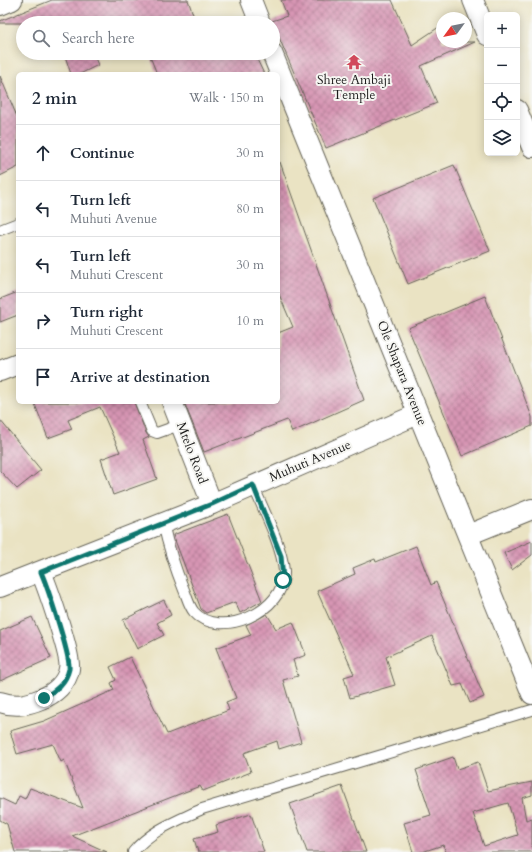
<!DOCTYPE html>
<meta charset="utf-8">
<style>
:root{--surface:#fff;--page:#f2f2f3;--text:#1f2937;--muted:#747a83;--line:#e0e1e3}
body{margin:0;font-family:Cardo,serif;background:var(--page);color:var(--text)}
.controls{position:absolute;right:12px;top:12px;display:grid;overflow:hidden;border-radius:6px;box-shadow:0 2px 10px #0003}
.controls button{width:36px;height:36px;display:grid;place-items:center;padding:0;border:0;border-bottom:1px solid var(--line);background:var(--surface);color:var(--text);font:20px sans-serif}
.compass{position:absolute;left:436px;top:12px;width:36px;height:36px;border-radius:50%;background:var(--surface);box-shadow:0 2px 10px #0003;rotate:237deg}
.stop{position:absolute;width:12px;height:12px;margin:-9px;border:3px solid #0f766e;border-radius:50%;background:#fff}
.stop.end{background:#0f766e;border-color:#fff;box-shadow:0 1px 4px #0008}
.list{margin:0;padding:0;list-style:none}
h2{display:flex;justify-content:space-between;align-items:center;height:52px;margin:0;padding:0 16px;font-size:17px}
h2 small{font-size:13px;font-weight:400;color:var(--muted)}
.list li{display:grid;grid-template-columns:26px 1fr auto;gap:12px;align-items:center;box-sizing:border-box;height:56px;padding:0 16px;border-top:1px solid var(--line)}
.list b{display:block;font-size:15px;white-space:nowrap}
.list p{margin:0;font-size:13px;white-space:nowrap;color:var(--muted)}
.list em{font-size:13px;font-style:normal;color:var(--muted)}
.icon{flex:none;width:22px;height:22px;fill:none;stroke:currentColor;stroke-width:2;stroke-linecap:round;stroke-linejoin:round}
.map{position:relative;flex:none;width:532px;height:852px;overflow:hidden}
.search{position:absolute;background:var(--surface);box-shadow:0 2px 10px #0003;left:16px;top:16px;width:264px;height:44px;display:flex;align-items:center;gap:10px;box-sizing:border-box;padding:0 14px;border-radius:22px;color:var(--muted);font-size:15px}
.panel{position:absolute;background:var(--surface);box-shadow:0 2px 10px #0003;left:16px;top:72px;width:264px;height:332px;border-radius:6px}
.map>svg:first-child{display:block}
</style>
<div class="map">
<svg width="532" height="852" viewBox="0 0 532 852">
<defs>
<pattern id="building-cross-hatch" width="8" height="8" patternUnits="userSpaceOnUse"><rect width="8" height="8" fill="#d795b4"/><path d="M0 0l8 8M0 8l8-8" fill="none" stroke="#ae7992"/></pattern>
</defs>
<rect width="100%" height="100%" fill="#f6f6f2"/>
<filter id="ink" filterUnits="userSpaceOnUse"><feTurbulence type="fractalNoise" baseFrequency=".025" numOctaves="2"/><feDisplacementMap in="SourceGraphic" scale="8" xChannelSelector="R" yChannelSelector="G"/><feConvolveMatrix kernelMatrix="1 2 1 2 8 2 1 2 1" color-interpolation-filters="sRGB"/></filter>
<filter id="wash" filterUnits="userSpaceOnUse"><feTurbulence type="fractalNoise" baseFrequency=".012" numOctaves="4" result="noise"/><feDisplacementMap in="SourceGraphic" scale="16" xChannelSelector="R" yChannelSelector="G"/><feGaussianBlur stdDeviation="0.9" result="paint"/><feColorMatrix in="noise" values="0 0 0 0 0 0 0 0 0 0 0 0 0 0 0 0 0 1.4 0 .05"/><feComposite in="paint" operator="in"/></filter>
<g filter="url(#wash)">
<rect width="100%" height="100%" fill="#eae3c3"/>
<g id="blocks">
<g fill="url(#building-cross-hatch)" fill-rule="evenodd">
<polygon points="52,0 188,0 196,23 0,23 0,21"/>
<polygon points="281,0 392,0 412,45 442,25 442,42 475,42 421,66 437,103 326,148 272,21 287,16"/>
<polygon points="64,53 93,53 98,65 80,74 71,74"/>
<polygon points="152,53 254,53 264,74 157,74 149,54"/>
<polygon points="0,76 18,119 18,167 0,176"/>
<polygon points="280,162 364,400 292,432 287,420 204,452 184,402 278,402 278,333 293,327 278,292 278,163"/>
<polygon points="454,165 490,251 408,284 373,198"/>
<polygon points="18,292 18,315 0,322 0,299"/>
<polygon points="485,296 532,417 532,426 462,456 408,328"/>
<polygon points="34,402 134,402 146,433 149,437 143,440 157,479 113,495 101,459 120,452 100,407 68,420 72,429 48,438"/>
<polygon points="0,420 41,470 17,489 0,471"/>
<polygon points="228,514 262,601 240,613 235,602 206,613 201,609 173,535"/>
<polygon points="532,541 532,555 512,570 504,553"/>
<polygon points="416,546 431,585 436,582 484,697 470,703 462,684 453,686 432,636 386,657 395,685 350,698 344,677 354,674 317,591 355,574 353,568 375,559 376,562"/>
<polygon points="164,600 171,615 157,623 164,635 137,649 123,620"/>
<polygon points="267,614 276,629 293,622 306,655 293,660 298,676 283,680 301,742 279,749 277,741 244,753 251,772 203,791 200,786 72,836 107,852 15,852 7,824 0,820 0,798 15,805 19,796 25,799 30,788 83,808 64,760 61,762 53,744 17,754 10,731 44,721 114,690 111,683 116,680 110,667 130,657 167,734 229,710 226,702 236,698 216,648 251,635 246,625"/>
<polygon points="32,617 51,658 0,681 0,631"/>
<path d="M453,757L457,769L478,762L488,791L532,782V795L522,798L526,820L532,818V852H446L443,845L422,852H413L404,823L431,815L416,770ZM508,803L518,835L484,846L473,813Z"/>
<polygon points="342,786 366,852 307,852 290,804"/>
<polygon points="251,814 264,852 198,852 194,839 218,832 216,825"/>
</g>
</g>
</g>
<g filter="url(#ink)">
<use href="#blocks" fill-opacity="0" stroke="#646256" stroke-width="1"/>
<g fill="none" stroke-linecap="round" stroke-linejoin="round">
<g stroke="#646256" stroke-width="12">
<g id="lane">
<polyline points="0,230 18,223"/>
<polyline points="140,402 152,431 157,433 182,424"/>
<path d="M163,523C168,546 175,568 184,590C187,597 189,606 194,612C218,640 286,612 284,571C282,546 263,509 253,485"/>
<path d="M133,852C151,830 177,821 202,809L532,710"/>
</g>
</g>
<g stroke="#646256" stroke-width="22">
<g id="street">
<polyline points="251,0 260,23"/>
<polyline points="473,0 487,35"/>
<polyline points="0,5 12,0"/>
<polyline points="272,53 532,694"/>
<polyline points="517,110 532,147"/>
<polyline points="0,371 18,364"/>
<polyline points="172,402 212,504"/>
<polyline points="468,535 532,509"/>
<polyline points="0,587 212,504 418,414"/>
<path d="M0,702C15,707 27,705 41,699C54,694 67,683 69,669C72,657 47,586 41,572"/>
</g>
</g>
<use href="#lane" stroke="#fff" stroke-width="10"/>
<use href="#street" stroke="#fff" stroke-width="20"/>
</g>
</g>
<g fill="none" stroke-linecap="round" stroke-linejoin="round" filter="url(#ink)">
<path stroke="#0f766e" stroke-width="5" d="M44,698C56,690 66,683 69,669C71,657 47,586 41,572L212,504L253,485L281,556L283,580"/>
</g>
<defs>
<g id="temple-bare" transform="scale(1.2)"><path d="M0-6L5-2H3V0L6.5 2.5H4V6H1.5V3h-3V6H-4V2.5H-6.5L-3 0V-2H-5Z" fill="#d1495b" stroke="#f6f6f2" stroke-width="2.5" paint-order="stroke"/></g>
</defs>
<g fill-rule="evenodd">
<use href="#temple-bare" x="354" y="62"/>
</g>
<g text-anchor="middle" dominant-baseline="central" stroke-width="4" stroke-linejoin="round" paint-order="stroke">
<g font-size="13" fill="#1c1c1c" stroke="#f6f6f2">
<text x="354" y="80">Shree Ambaji<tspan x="354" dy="15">Temple</tspan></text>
</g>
<g font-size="13" fill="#1c1c1c" stroke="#f6f6f2">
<text transform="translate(402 373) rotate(68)">Ole Shapara Avenue</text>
<text transform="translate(192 453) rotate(69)">Mtelo Road</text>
<text transform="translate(310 461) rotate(-23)">Muhuti Avenue</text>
</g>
</g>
</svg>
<div class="controls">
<button>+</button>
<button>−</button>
<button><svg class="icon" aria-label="locate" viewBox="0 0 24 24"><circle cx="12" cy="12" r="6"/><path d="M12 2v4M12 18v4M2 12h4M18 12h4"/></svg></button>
<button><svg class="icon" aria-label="layers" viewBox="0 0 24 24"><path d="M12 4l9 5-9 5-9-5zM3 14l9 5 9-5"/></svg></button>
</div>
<svg class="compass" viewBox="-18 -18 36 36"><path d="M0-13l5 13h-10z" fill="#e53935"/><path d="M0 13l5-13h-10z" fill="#747a83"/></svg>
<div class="stop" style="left:283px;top:580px"></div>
<div class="stop end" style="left:44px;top:698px"></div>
<div class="search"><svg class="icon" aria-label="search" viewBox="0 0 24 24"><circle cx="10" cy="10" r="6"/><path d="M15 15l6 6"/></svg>Search here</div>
<section class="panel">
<h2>2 min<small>Walk · 150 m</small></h2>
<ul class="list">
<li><svg class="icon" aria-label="ahead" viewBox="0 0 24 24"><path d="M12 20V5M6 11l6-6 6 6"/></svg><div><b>Continue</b></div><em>30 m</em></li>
<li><svg class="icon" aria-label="left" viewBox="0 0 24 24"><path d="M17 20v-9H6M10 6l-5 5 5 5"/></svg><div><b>Turn left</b><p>Muhuti Avenue</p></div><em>80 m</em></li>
<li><svg class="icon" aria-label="left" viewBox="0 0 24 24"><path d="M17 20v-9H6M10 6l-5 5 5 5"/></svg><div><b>Turn left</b><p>Muhuti Crescent</p></div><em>30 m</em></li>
<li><svg class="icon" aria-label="right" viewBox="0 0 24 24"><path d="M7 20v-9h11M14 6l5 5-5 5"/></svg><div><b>Turn right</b><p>Muhuti Crescent</p></div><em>10 m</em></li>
<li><svg class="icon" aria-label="arrive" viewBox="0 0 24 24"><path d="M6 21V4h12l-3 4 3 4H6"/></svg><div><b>Arrive at destination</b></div></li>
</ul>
</section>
</div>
